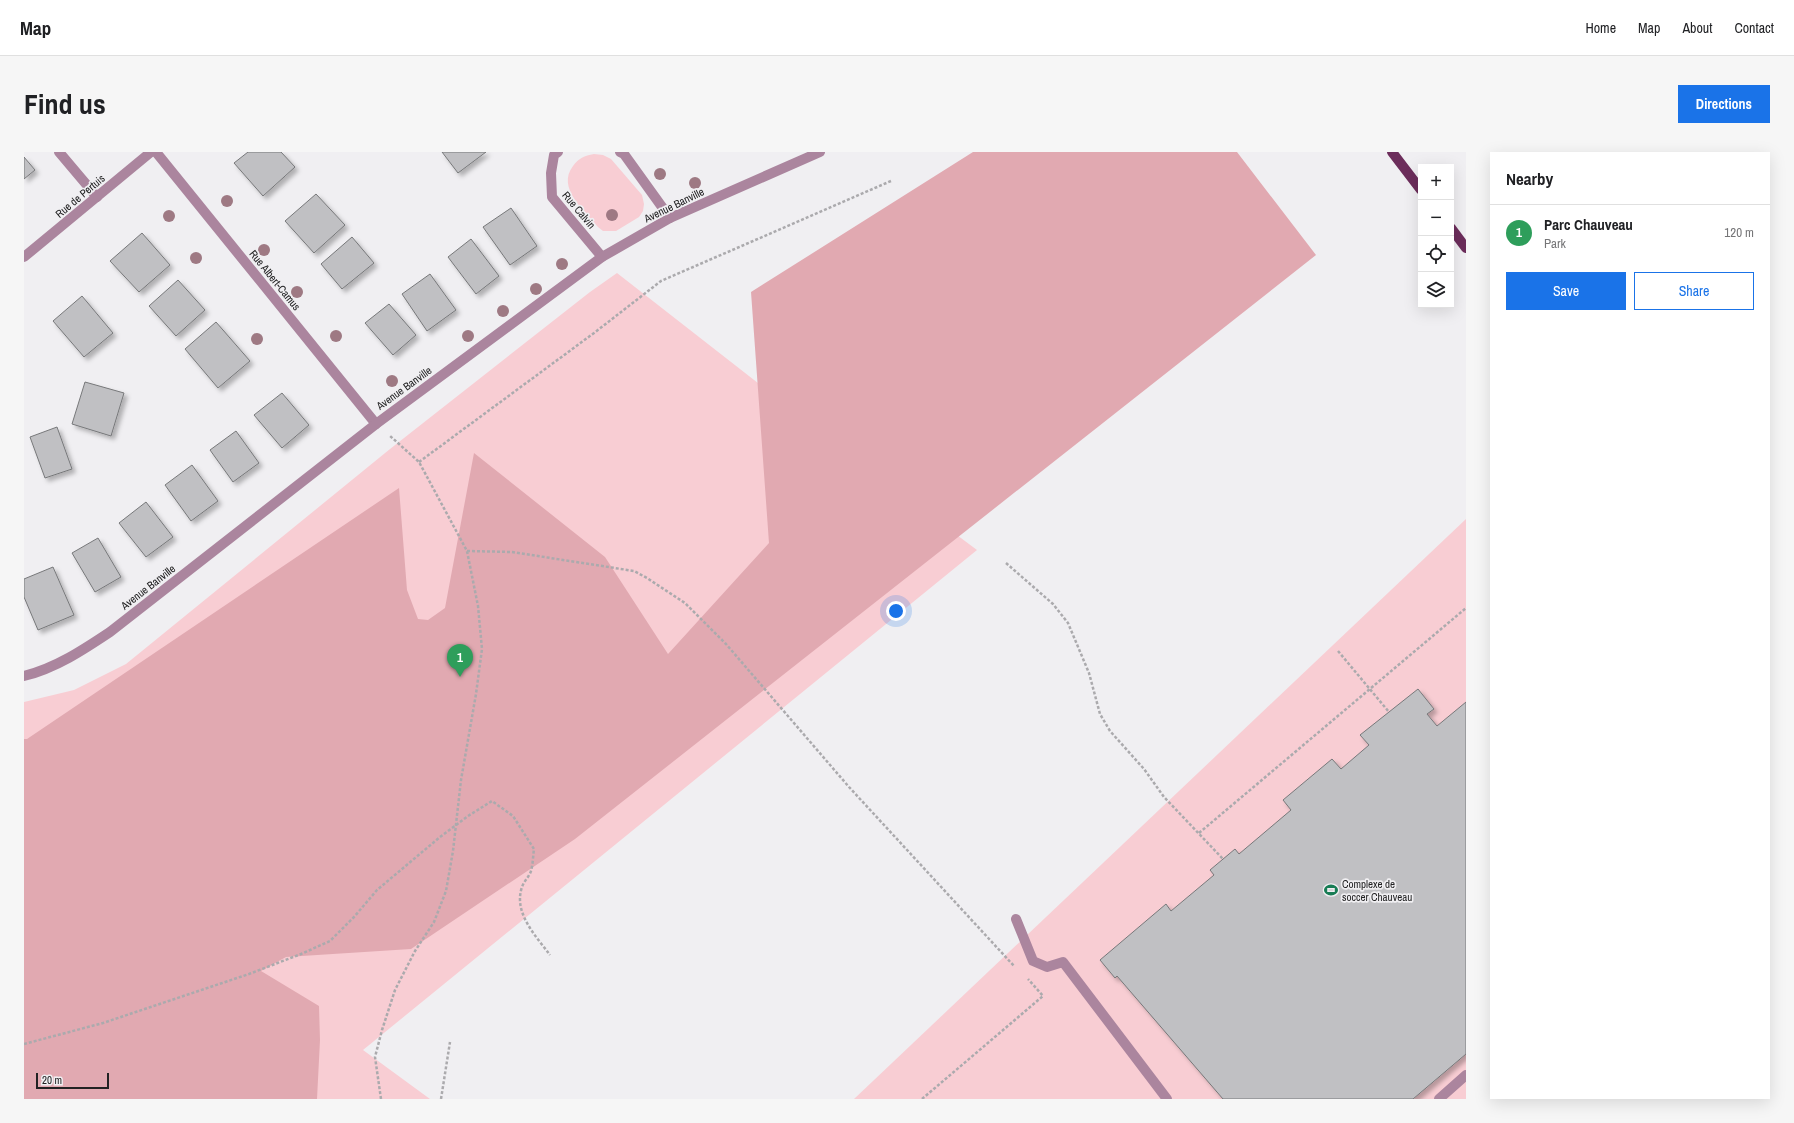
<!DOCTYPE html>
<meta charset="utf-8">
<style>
:root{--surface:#fff;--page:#f6f6f6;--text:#202124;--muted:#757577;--line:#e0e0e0;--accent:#1a73e8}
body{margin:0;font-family:"Archivo Narrow",sans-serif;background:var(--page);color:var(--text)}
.controls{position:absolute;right:12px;top:12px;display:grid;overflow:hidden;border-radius:0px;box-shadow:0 4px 16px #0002}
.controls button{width:36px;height:36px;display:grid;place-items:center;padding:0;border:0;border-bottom:1px solid var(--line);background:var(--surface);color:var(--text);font:20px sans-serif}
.scale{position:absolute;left:12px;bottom:10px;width:73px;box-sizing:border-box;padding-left:4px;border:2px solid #222223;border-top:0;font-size:11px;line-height:14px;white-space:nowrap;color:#222223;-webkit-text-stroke:3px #f0eff2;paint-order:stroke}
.you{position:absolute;left:872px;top:459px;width:14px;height:14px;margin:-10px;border:3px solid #fff;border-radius:50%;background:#1a73e8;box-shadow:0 0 0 6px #1a73e833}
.badge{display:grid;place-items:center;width:26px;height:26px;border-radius:50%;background:var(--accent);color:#fff;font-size:13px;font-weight:700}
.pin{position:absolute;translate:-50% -33px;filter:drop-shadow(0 1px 2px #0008)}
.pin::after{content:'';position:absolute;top:21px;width:14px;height:12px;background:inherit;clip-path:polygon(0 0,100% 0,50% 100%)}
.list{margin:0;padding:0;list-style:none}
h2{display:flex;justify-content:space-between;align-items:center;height:52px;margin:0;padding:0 16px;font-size:17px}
h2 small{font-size:13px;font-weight:400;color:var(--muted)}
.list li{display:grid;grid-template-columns:26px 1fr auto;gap:12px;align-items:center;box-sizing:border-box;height:56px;padding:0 16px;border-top:1px solid var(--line)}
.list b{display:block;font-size:15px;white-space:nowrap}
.list p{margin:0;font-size:13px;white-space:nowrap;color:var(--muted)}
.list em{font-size:13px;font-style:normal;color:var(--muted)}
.actions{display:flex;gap:8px;padding:12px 16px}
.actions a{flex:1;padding:9px 0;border:1px solid var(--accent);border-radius:0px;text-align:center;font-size:14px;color:var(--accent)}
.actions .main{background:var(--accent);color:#fff}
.icon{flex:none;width:22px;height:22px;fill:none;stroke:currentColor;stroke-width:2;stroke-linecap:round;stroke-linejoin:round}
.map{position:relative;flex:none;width:1442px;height:947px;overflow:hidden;border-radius:0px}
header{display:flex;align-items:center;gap:24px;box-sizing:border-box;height:56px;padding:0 20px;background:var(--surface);border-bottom:1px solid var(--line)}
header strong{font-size:19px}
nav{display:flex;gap:22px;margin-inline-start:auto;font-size:14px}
.intro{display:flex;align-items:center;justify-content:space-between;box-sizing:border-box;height:96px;padding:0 24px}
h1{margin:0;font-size:28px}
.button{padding:10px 18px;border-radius:0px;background:var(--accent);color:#fff;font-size:14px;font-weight:700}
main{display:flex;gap:24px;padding:0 24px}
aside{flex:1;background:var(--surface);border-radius:0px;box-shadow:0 4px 16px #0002}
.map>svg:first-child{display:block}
</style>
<header>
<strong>Map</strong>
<nav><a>Home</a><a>Map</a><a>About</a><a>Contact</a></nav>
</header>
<div class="intro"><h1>Find us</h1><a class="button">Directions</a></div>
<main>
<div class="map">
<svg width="1442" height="947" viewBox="0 0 1442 947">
<defs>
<filter id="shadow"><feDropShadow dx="3.5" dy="3.5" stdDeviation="2" flood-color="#0004"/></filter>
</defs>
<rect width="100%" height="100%" fill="#f0eff2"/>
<g fill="#f8cdd3">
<path d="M570,2L579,3L587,7L618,43L620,52L619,59L615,65L592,79H579L574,75C561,59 532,36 549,14C555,6 560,4 570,2Z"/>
<polygon points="593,121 830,306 953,398 339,898 406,947 0,947 0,550 50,538 102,512 366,297 566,140"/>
<polygon points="1442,367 1442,947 830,947"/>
</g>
<polygon fill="#e1a9b1" points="949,0 1213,0 1292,103 551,687 387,797 262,805 237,819 295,854 296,888 293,947 0,947 0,587 3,587 375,336 383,438 394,467 404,468 421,456 450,301 581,405 644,502 745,391 727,140"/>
<g fill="#c0c0c3" stroke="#77787a" filter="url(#shadow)">
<polygon points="224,0 257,0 271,15 239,44 210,11"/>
<polygon points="418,0 462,0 434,21"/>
<polygon points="0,5 11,18 0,27"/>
<polygon points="292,42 321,73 290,101 261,69"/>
<polygon points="487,56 513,94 486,113 459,75"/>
<polygon points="118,81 146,113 115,140 86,109"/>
<polygon points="328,85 350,111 318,137 297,112"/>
<polygon points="447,87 475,124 452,142 424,105"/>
<polygon points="406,122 432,158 403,179 378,142"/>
<polygon points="154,128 181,158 152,184 125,154"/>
<polygon points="58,144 89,181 60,205 29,169"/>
<polygon points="365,152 392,183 369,203 341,171"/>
<polygon points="192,170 226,209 194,236 161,197"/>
<polygon points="61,230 100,241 87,284 48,272"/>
<polygon points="258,241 285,273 258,296 230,263"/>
<polygon points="33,275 48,317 21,326 6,285"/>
<polygon points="212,279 235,311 209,330 186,298"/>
<polygon points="168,313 194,349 167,369 141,333"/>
<polygon points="122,350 149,385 122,405 95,371"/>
<polygon points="74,386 97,425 71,440 48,401"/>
<polygon points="29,415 50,463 14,478 0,445 0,427"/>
<polygon points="1394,537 1410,557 1403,562 1413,574 1442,550 1442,902 1389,947 1199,947 1093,824 1091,826 1076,808 1142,752 1147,759 1190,723 1186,718 1211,697 1215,702 1267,658 1259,648 1308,607 1317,617 1345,593 1336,583"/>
</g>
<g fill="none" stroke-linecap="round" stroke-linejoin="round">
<g stroke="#abaaad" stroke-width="2.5" stroke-dasharray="3 2" stroke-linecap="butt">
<polyline points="395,310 570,181 637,129 867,29"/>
<polyline points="443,399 488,400 610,419 623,426 661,451 702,492 825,635 990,814"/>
<polyline points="982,411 1029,452 1044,471 1065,521 1076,562 1086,579 1120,617 1140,645 1199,707"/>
<polyline points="1314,499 1365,560"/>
<polyline points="1175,681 1442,456"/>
<path d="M0,892L79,871L225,822L277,802L306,789L330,765L353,738L416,685L444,664L468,649L489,664L510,697C509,704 509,712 507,719C505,725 500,729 498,735C489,761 512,784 526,803"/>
<polyline points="357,947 351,905 358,878 371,838 391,799 410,770 422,739 429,699 437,628 452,542 458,497 454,454 443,399 395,310 365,283"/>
<polyline points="417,947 426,890"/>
<polyline points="898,947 1019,844 1004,827"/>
</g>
<g stroke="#ab859e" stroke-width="10">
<polyline points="35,0 73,45"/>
<polyline points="132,0 352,272"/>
<polyline points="534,0 530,3 527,21 528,45 578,105"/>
<polyline points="596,0 600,2 646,66"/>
<polyline points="0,105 127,0"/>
<path d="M0,524C32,516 59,498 86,480L352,272L578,105L646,66L796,0"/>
<polyline points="992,767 1009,809 1023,815 1039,810 1143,947"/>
<polyline points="1415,947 1442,923"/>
</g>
<g stroke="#6c2d5b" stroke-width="10">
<polyline points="1368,0 1397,38"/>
<polyline points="1427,76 1442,96"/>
</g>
</g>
<g fill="#9e7983">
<circle cx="636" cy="22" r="6"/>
<circle cx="671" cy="31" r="6"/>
<circle cx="203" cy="49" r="6"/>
<circle cx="588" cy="63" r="6"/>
<circle cx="145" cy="64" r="6"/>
<circle cx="240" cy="98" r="6"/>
<circle cx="172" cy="106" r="6"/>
<circle cx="538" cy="112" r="6"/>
<circle cx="512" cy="137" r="6"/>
<circle cx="273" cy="140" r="6"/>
<circle cx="479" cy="159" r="6"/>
<circle cx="312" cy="184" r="6"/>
<circle cx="444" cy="184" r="6"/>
<circle cx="233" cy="187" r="6"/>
<circle cx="368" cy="229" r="6"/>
</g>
<defs>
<g id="stadium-bare" transform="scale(1.08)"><path d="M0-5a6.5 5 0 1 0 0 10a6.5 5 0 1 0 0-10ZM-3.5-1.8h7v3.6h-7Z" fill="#187c54" stroke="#f0eff2" stroke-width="2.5" paint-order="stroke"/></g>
</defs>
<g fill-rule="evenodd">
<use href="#stadium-bare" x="1307" y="738"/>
</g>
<g text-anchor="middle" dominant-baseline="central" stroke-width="3.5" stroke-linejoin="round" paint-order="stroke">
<g font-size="11" fill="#222223" stroke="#f0eff2">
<text transform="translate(56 44) rotate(-40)">Rue de Pertuis</text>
<text transform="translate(650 53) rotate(-26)">Avenue Banville</text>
<text transform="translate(555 58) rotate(50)">Rue Calvin</text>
<text transform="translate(251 128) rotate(51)">Rue Albert-Camus</text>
<text transform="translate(380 236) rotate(-36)">Avenue Banville</text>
<text transform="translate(124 435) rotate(-38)">Avenue Banville</text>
</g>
<g font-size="11" fill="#222223" stroke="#f0eff2" text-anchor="start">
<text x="1318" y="732">Complexe de<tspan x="1318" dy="13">soccer Chauveau</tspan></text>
</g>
</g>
</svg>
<div class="controls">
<button>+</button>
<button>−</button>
<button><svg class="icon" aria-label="locate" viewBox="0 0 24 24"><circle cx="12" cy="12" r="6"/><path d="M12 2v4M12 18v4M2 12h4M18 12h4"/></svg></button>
<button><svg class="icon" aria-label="layers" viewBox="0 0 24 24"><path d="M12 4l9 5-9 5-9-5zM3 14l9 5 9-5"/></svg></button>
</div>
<div class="scale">20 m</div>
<div class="you"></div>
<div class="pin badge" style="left:436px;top:525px;background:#2e9e5b">1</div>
</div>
<aside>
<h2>Nearby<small></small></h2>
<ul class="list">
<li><span class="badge" style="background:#2e9e5b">1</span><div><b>Parc Chauveau</b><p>Park</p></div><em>120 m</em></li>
</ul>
<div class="actions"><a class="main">Save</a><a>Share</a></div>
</aside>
</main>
